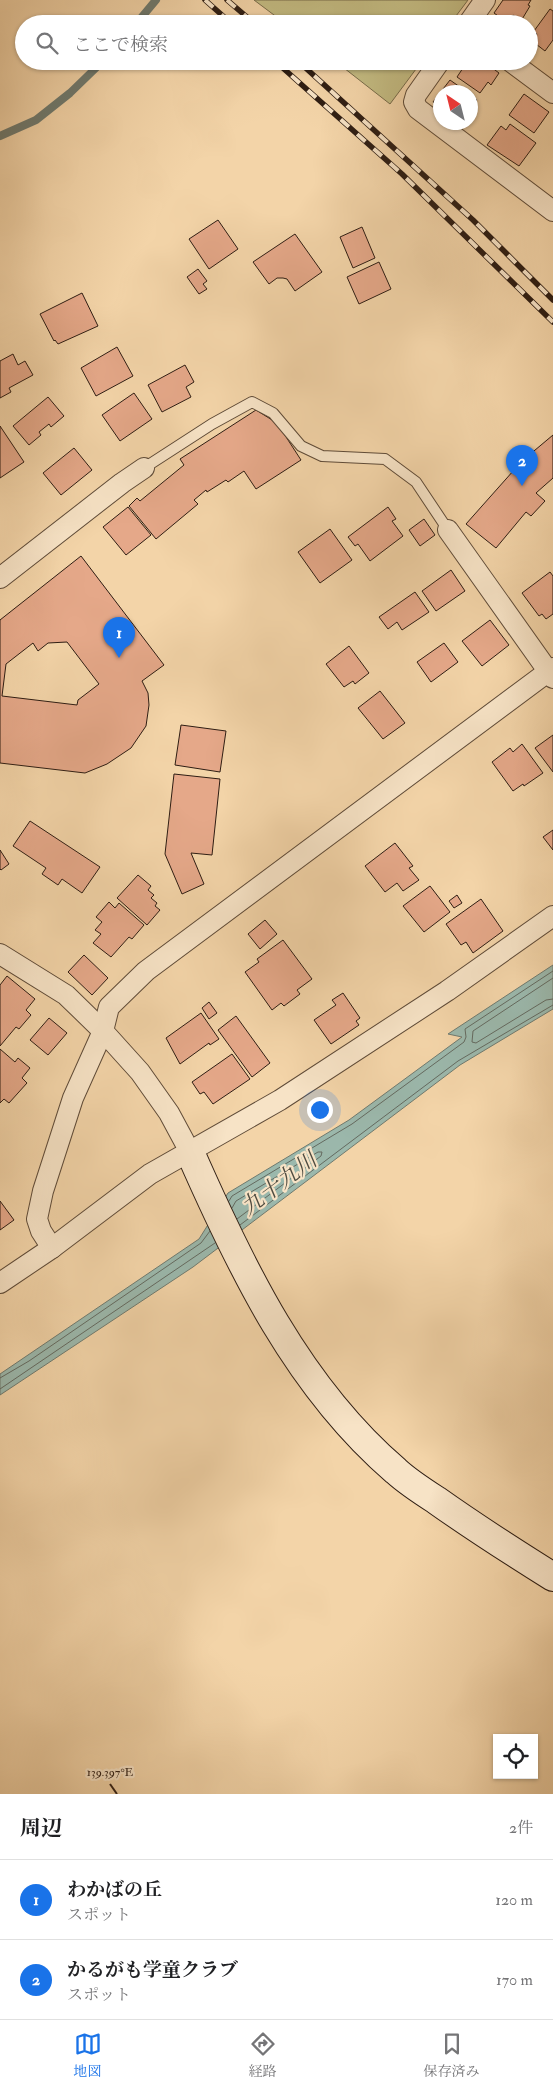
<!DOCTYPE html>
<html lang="ja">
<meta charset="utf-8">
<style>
:root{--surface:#fff;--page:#f2f2f2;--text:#202124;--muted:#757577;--line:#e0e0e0;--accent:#1a73e8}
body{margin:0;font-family:"IM FELL Double Pica","Noto Serif JP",serif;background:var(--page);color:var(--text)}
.controls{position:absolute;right:15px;bottom:15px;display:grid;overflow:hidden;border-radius:0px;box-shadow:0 1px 4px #0004}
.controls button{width:45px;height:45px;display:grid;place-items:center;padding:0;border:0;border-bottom:1px solid var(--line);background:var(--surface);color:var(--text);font:25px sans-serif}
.compass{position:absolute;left:433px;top:85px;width:45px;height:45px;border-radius:50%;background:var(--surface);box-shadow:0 1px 4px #0004;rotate:325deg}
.you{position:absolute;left:319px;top:1109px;width:18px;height:18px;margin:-12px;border:4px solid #fff;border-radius:50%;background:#1a73e8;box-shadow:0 0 0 8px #1a73e833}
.badge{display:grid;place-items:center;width:32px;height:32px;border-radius:50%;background:var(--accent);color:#fff;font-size:16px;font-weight:700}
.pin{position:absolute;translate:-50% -41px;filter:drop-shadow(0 1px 2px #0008)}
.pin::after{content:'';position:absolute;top:26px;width:18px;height:15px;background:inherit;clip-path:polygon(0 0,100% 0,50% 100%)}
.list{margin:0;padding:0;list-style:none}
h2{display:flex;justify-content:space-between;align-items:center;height:65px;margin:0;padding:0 20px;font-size:21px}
h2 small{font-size:16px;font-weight:400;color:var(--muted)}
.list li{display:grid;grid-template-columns:32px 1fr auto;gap:15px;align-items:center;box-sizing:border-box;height:80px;padding:0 20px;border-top:1px solid var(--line)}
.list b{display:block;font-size:19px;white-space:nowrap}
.list p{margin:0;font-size:16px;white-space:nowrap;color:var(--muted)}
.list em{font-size:16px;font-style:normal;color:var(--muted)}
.icon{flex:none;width:28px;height:28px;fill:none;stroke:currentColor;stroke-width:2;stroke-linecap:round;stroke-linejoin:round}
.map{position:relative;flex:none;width:553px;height:1794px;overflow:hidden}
.search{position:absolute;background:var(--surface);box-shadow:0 1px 4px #0004;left:15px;right:15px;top:15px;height:55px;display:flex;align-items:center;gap:12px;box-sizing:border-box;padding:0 18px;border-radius:28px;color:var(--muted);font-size:19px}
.sheet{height:225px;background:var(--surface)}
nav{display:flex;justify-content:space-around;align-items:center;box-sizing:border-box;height:70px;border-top:1px solid var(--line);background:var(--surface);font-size:14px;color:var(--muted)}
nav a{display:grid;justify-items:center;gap:2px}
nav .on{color:var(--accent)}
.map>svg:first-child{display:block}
</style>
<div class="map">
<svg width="553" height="1794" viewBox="0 0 553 1794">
<rect width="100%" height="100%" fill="#f3d4a8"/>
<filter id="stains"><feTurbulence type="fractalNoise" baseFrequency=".004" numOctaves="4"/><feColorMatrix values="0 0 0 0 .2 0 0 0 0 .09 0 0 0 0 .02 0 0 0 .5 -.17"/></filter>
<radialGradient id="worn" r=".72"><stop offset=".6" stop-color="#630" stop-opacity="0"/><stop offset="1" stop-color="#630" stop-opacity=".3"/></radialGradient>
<g fill="#c3bb82" stroke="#786c4a">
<polygon points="254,0 468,0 450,24 286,24"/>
<polygon points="335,61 422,61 390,104"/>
</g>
<polygon fill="#9bb8ac" stroke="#6f7a6f" points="553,965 553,1009 460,1065 193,1267 0,1395 0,1374 199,1239 228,1193 349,1120 462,1037 448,1034"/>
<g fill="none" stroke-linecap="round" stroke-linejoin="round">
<g stroke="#646a60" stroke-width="1">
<polyline points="553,978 473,1031 472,1042 476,1043 546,1000 553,999"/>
<polyline points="229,1201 232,1196 352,1124 464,1042 466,1037 465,1029 553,971"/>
<polyline points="232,1208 236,1201 318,1152 322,1152 321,1156 237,1219"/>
<polyline points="240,1225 458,1061 553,1005"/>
<polyline points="0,1378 29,1361 201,1243 210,1231"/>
<polyline points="0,1389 215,1243"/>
</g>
<g stroke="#6f7a6f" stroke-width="8">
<polyline points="136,24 156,0"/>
<polyline points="0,136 36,120 70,93 103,61"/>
</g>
</g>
<g fill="#e5a889" stroke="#2e1d13" fill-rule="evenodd">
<polygon points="503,0 531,0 528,5 530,6 521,21 513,15 508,23 494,13"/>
<polygon points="550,9 553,11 553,40 545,51 532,41 537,34 534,31"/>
<polygon points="464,61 483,61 499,73 491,85 488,82 480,93 457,77 465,65 462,64"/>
<polygon points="450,80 467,92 440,92 440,108 433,102"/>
<polygon points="524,94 549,112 534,133 509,115"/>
<polygon points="470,95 477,100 470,108"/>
<polygon points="510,124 536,143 519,166 487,145 501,126 506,130"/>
<polygon points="218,220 238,249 209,269 189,239"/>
<polygon points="362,227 375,258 353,268 340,237"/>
<polygon points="295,234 322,272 295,291 287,279 283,278 277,278 269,284 253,262"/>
<polygon points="379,262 391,289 359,304 347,277"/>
<polygon points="198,269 207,281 203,284 207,289 199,294 187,277"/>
<polygon points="82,293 98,326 58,344 55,340 54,341 40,314"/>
<polygon points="117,347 133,376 96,396 81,368"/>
<polygon points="13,354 18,365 25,361 33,375 9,388 11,392 0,398 0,361"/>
<polygon points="185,365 194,382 186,387 191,397 162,412 148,385"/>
<polygon points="134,393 152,419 120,441 102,415"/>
<polygon points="48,397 64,416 51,427 49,424 39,432 41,435 29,445 13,426"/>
<polygon points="256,410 277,423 301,460 256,489 244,471 228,482 226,480 207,492 206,490 194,500 198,504 156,539 129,506 137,498 140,501 184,465 180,459"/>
<polygon points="0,426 24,462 0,478"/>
<polygon points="553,435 553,478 536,493 545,501 531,516 526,512 496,548 466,524 522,461"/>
<polygon points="74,448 92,470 61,495 43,473"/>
<polygon points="128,507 151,535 126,555 103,527"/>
<polygon points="388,507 396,519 392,521 403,536 370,561 358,544 355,546 348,537"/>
<polygon points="424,519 435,535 420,546 409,530"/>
<polygon points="330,529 352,560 320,583 298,552"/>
<path d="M81,556L164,665L142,681L148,693L149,705L146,726L131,748L107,764L85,773L0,763V620ZM67,642L99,684L78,700L77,705L2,696L6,664L33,643L38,651L48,643Z"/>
<polygon points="451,570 465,591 436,611 422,591"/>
<polygon points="550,572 553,576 553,614 546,619 542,614 539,616 522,593"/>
<polygon points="415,592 429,612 402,630 397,622 388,629 379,617"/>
<polygon points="490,620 509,645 482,666 462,641"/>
<polygon points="444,643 458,662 431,682 417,662"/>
<polygon points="349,646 369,673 355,684 353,681 344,687 326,664"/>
<polygon points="380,691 405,723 383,739 358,708"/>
<polygon points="181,725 226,731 220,772 175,765"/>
<polygon points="553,735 553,772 535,748"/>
<polygon points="522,744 543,773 524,786 523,784 513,791 492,762 510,748 513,752"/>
<polygon points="174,774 220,779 212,855 191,853 204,884 182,894 165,854"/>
<polygon points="30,821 100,867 82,893 62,879 58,885 42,874 46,868 13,846"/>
<polygon points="553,830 553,850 543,837"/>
<polygon points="395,843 413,866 409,868 419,880 403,891 397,883 385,892 365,866"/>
<polygon points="0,850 9,864 1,870 0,869"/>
<polygon points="138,875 151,886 148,890 154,895 151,898 157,903 155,906 160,910 147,925 117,898"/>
<polygon points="430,886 450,912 424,932 403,906"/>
<polygon points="457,895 462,903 454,908 449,901"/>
<polygon points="481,899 503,931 473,953 466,942 461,945 446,924"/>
<polygon points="109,902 115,908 119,903 144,925 132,939 129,937 111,957 93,943 101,934 95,930 102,922 96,917"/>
<polygon points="265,920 277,934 260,949 248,934"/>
<polygon points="283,940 312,979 297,990 300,994 284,1006 281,1003 272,1010 245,972 259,962 257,959"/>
<polygon points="84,955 108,978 92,995 68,972"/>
<polygon points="7,976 35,999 26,1010 31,1015 19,1029 16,1027 0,1046 0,985"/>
<polygon points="343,993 360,1018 356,1021 359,1025 331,1044 314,1020 336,1005 332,1000"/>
<polygon points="209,1002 217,1013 209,1019 202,1008"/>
<polygon points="201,1013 219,1039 210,1045 209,1043 180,1064 166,1038"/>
<polygon points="236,1016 270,1063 252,1077 218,1030"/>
<polygon points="49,1018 67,1033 48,1055 30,1040"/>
<polygon points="0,1049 15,1062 18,1058 30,1068 22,1078 27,1083 9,1103 4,1099 0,1103"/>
<polygon points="232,1054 250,1079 213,1104 204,1092 200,1094 192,1082"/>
<polygon points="0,1201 14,1220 0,1230"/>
</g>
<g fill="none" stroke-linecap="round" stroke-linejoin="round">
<g stroke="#5f4b38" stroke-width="12">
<polyline id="lane" points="144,468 212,424 252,402 273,413 301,446 322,456 385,459 416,482 448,530"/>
</g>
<g stroke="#5f4b38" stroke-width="22">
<g id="street">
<polyline points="468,24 485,0"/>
<polyline points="440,61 416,95 414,102 418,109 553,211"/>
<polyline points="510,61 553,93"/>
<polyline points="448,530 553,678"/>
<polyline points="0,578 122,483 144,468"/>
<polyline points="0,954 66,995 103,1031 140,1072 169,1113 190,1152"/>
<polyline points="52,1248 41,1231 37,1219 43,1191 73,1098 103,1031 109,1007 146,971 553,668"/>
<polyline points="0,1283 52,1248 150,1174 280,1100 447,991 553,916"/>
</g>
</g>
<g stroke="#2e1d13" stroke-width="30">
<path id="secondary" d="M190,1152C241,1268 298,1387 396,1471C408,1482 422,1491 436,1500C474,1527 513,1552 553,1577"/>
</g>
<use href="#lane" stroke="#f7e3c6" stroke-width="10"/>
<use href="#street" stroke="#f7e3c6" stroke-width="20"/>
<use href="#secondary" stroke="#f7e3c6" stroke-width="28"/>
<g stroke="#2e1d13" stroke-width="5.5">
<g id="rail">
<polyline points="205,0 232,24"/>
<polyline points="227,0 255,24"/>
<polyline points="275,61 402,174 553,322"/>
<polyline points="298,61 473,220 553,300"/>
</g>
</g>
<use href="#rail" stroke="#f7e3c6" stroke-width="4" stroke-dasharray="11" stroke-linecap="butt"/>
</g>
<path fill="none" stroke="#2e1d13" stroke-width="2" d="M110,1784L117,1794"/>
<g text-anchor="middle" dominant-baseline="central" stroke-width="4.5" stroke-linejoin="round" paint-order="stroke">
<g font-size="22" font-style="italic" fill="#4f4c41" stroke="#f7e3c6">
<text transform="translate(279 1184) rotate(-37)">九十九川</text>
</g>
</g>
<g font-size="12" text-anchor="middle" fill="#2e1d13" stroke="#f7e3c6" stroke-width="4.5" stroke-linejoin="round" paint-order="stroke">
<text x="110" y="1776">139.397°E</text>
</g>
<rect width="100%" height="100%" filter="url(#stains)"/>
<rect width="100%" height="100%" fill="url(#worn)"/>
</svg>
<div class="controls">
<button><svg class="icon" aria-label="locate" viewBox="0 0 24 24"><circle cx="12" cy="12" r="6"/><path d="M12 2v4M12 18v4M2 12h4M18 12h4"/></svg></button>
</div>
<svg class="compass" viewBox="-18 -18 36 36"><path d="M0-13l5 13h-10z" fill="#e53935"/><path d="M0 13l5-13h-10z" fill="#757577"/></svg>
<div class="you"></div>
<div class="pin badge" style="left:119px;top:658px">1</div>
<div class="pin badge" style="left:522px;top:486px">2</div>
<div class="search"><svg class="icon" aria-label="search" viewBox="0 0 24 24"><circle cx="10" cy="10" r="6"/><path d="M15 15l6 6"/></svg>ここで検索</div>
</div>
<section class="sheet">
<h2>周辺<small>2件</small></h2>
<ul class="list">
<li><span class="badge">1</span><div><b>わかばの丘</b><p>スポット</p></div><em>120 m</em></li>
<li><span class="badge">2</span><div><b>かるがも学童クラブ</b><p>スポット</p></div><em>170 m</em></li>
</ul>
</section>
<nav>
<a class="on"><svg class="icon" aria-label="map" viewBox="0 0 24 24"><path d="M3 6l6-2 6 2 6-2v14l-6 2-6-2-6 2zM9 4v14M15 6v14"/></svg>地図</a>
<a><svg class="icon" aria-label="directions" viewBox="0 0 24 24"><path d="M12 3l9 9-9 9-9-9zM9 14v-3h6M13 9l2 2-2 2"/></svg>経路</a>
<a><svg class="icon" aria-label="saved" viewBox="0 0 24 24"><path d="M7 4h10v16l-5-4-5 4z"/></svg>保存済み</a>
</nav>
